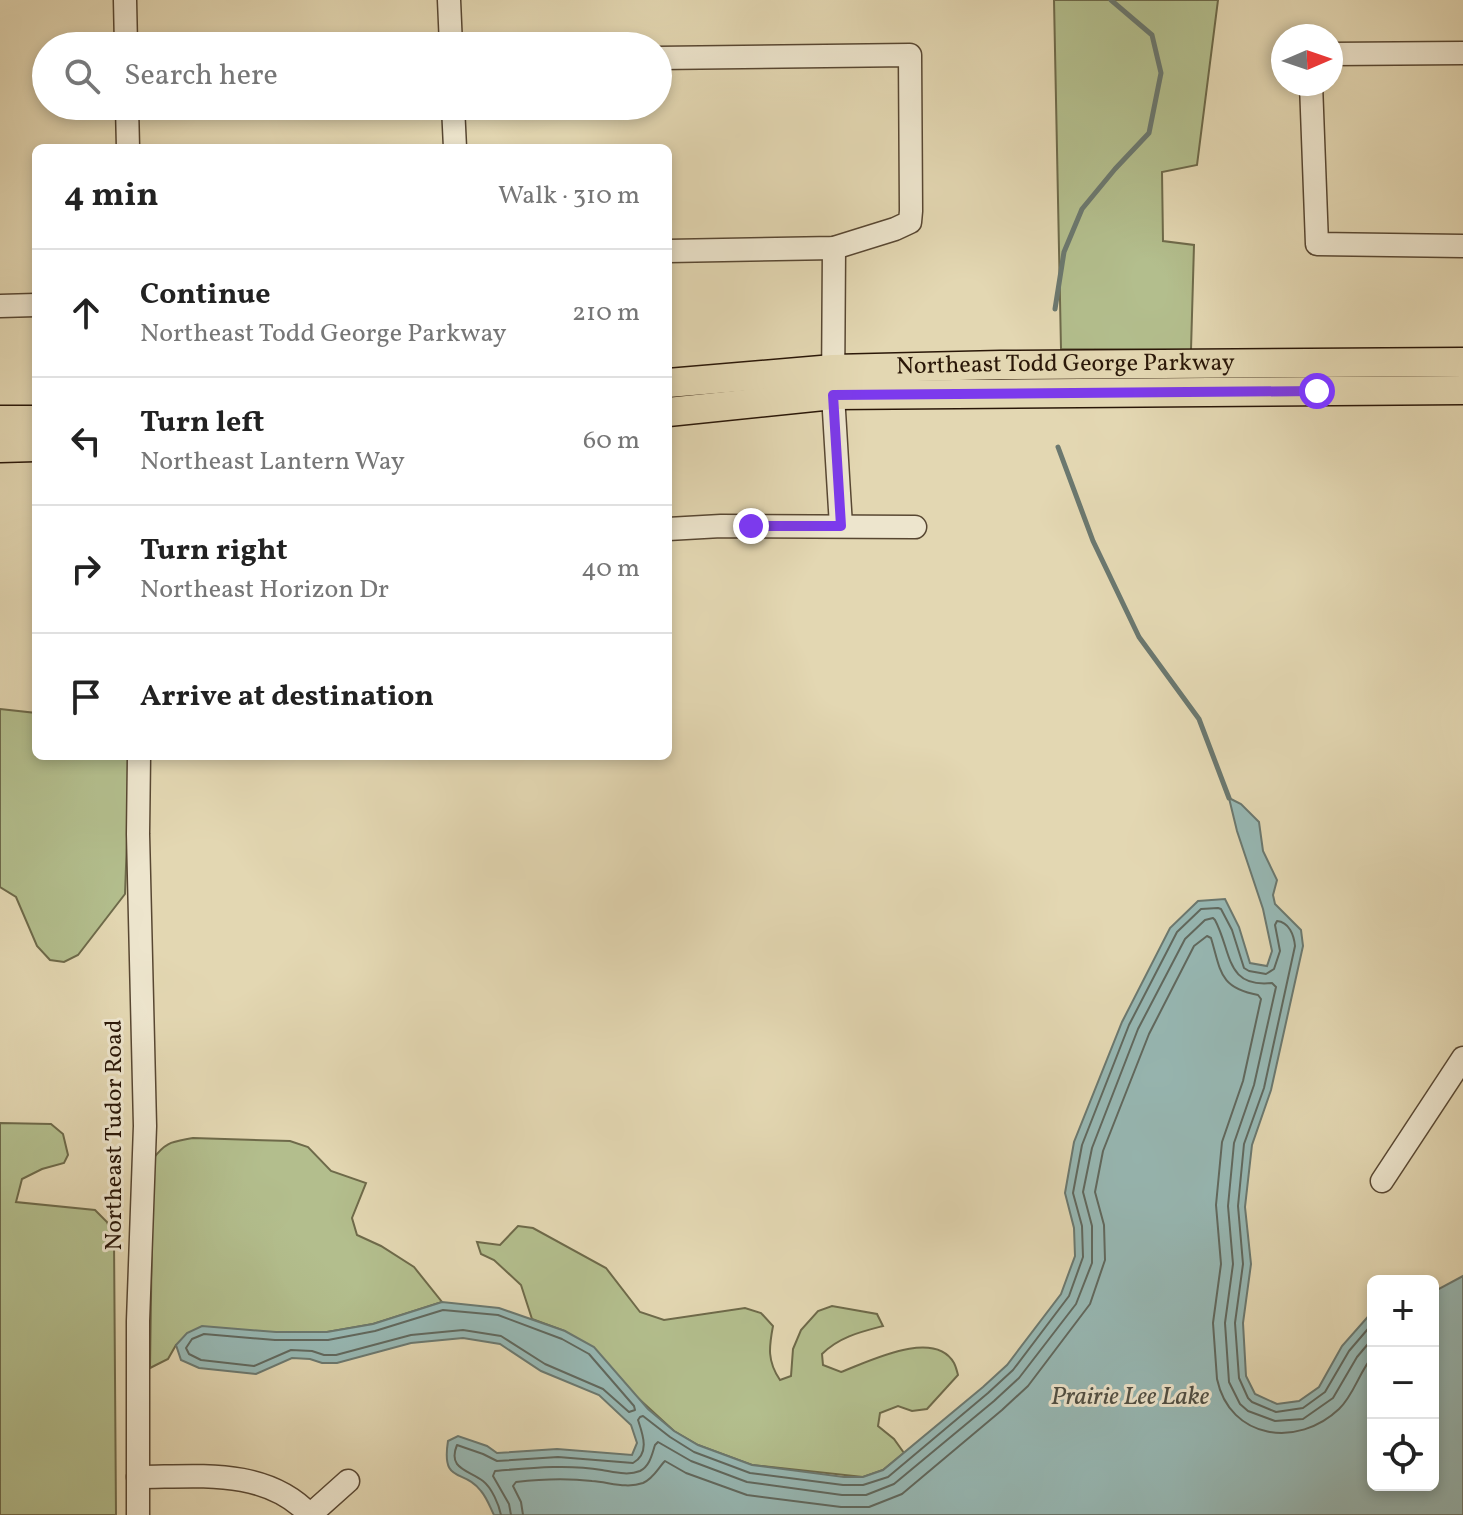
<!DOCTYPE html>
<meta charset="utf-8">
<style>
:root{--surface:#fff;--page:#f6f6f6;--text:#222;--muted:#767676;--line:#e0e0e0}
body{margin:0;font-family:Vollkorn,serif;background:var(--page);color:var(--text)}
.controls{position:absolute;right:24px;bottom:24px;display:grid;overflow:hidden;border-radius:12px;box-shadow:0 4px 12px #0003}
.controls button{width:72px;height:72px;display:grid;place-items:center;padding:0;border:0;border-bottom:2px solid var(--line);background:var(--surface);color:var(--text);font:40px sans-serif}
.compass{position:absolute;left:1271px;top:24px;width:72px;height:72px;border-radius:50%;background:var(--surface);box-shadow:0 4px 12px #0003;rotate:88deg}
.stop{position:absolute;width:24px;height:24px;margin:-18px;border:6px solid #7c3aed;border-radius:50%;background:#fff}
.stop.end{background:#7c3aed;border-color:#fff;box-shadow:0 2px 8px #0008}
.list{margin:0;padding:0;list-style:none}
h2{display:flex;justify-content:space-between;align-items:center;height:104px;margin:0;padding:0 32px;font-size:34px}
h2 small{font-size:26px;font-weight:400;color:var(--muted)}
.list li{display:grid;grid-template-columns:52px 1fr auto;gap:24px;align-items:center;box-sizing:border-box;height:128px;padding:0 32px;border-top:2px solid var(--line)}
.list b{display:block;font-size:30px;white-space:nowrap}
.list p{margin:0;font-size:26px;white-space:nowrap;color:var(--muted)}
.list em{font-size:26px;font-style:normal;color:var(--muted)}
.icon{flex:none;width:44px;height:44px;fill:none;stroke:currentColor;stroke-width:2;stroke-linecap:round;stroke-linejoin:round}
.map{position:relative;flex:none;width:1463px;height:1515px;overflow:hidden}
.search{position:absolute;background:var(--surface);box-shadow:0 4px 12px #0003;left:32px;top:32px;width:640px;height:88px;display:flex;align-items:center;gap:20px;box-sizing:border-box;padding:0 28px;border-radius:44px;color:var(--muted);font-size:30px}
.panel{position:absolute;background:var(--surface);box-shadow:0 4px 12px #0003;left:32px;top:144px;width:640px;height:616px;border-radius:12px}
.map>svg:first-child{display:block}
</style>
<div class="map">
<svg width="1463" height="1515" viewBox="0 0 1463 1515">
<rect width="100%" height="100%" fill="#e3d7b2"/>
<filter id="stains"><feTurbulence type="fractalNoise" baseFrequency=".0025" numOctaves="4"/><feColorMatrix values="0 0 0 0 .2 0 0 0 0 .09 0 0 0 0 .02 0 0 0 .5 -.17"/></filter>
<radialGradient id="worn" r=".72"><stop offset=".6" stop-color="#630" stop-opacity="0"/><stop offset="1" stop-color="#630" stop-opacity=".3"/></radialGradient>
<g fill="#b3be8d" stroke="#6e6a4a" stroke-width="2">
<polygon points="1054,0 1218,0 1197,165 1162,172 1163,241 1194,245 1191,350 1061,349"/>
<polygon points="0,709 36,713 36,756 130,756 125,894 78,955 64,962 50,960 37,946 16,897 0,887"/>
<polygon points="0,1123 51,1124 63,1134 68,1155 64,1163 42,1169 22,1179 16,1202 95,1210 107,1222 114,1239 116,1515 0,1515"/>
<path d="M193,1138L290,1141L308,1147L331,1171L366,1183L352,1218L357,1235L381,1246L414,1267L442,1302L373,1324L327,1332H276L176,1345L168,1359L150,1368L153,1159C166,1141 173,1142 193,1138Z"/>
<path d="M518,1226L533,1228L606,1268L640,1312L664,1320L745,1308L761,1313L773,1326C769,1347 767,1361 780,1380L791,1376L793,1349L801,1330L818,1311L832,1306L877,1314L883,1326C860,1332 839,1337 822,1354L823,1365L841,1372C868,1362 934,1328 954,1363C956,1367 957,1371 958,1375L927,1409L912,1411L898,1406L880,1413L878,1426L894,1439L904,1453L883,1470L863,1477L752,1465L698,1445L674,1431L565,1331L532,1319L521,1285L494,1260L481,1254L477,1242L500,1245Z"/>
</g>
<path fill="#97b8b4" stroke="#6b786f" stroke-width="2" d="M1229,798L1241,804L1259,822L1263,851L1277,880L1273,895L1275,904L1301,930L1303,946L1271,1090L1252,1145L1245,1207L1251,1264L1243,1323L1246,1376L1255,1394L1277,1404L1299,1401L1319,1387L1342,1346L1373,1311V1485H1433V1292L1463,1276V1515H494C490,1507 487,1498 481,1491C464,1468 441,1485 448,1441L458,1436L487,1446L497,1453L557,1449L632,1455L637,1443L631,1425L599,1395L541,1371L500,1344L463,1338L411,1343L337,1363H322L310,1359L292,1358L256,1374L199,1368L181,1360L176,1345L187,1333L202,1326L276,1332H327L373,1324L442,1302L499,1308L565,1331L594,1347L648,1409L674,1431L698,1445L752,1465L844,1477H863L883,1470L983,1387L1007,1365L1061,1294L1075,1256L1074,1228L1065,1193L1074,1142L1122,1022L1170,928L1198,901L1225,899L1239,927L1250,963L1267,966L1272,951L1263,909L1237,831Z"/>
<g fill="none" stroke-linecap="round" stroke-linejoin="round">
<g stroke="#60685e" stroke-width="2">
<polygon points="443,1310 498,1315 562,1339 589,1354 634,1406 635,1410 629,1412 603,1389 545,1364 501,1336 463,1330 411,1335 336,1355 324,1355 312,1351 291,1350 254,1366 201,1360 189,1354 186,1348 192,1339 204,1334 275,1340 328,1340 375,1331"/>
<path d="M501,1515C499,1505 492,1488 483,1481C469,1470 447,1469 457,1445L483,1454L497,1461L558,1457L633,1463C650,1453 643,1435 638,1420L640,1417L643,1416L670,1437L694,1452L750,1473L843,1485H863L888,1477L988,1393L1013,1370L1069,1296L1083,1257L1082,1226L1073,1193L1082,1145L1129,1025L1177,932L1201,909L1218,908L1221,909L1232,930L1244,968L1249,971L1266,974L1274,969L1280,951L1275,925L1277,921C1289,922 1294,935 1295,946L1264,1088L1244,1144L1238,1206L1243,1264L1235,1323L1239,1378L1248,1398L1252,1402L1276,1412L1303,1408L1325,1392L1349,1351L1373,1323"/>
<path d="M511,1515L509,1504L493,1476L495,1471C530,1468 568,1464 602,1470C614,1472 628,1476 640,1471C650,1466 652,1454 655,1445L658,1442L691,1461L747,1482L842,1495H866L894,1484L994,1401L1019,1378L1076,1304L1092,1263V1226L1083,1192L1092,1148L1138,1029L1185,939L1205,920L1213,918L1215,920C1232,952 1225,988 1272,983L1276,987L1254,1085L1234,1143L1228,1206L1233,1264L1225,1323L1229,1382L1240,1404L1248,1411L1275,1421L1303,1419L1333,1398L1357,1357L1373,1338"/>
<path d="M523,1515L521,1502L513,1486L516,1482C541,1479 567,1478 592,1481C609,1482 626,1489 643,1483C654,1478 658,1468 665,1461L686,1473L747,1495L841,1507H869L902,1494L1002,1410L1028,1386L1090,1304L1105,1260L1104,1225L1095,1192L1103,1151L1149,1034L1194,946L1207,936L1211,938C1221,971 1219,988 1258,995L1261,999L1243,1081L1222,1142L1216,1205L1221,1264L1213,1323L1217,1379C1230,1440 1298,1448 1339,1409C1354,1395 1359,1372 1373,1356"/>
</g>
<g stroke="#6b786f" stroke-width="5">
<polyline points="1055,309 1064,252 1082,209 1115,169 1149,133 1161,73 1152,35 1111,0"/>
<polyline points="1058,447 1093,541 1139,637 1199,719 1229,798"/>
</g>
<g stroke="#584732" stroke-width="25">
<g id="minor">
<polyline points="125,0 126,46"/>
<polyline points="449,0 451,46"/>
<polyline points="1331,54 1463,53"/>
<polyline points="658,58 910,55 911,211 910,222 895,229 834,248 668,251"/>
<polyline points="1311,84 1317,244 1463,246"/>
<polyline points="127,106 128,148"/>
<polyline points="453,106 455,148"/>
<polyline points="834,248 833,395 841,526"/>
<polyline points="0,306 36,305"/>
<polyline points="668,529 721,526 915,527"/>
<polyline points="1382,1181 1463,1058"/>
<path d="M138,1477C197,1477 265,1467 310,1515"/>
<polyline points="138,1515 138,1321 145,1126 138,834 139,756"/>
<polyline points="310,1515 348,1481"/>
</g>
</g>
<g stroke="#2a1708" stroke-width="31">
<g id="major">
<path id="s1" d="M668,383L833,369L1001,365L1463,362"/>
<polyline points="668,412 833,395 1463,390"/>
<polyline points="0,420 36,420"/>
<polyline points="0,448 36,447"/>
</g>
</g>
<use href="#minor" stroke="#ede5cd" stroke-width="22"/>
<use href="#major" stroke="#e3d7b2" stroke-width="28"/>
</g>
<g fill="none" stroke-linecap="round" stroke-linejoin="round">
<polyline stroke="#7c3aed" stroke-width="10" points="751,526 841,526 833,395 1317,391"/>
</g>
<g text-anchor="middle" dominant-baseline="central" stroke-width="6" stroke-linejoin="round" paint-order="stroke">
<g font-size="24" fill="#2a1708" stroke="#ede5cd">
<text stroke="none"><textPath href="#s1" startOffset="398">Northeast Todd George Parkway</textPath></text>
<text transform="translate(115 1135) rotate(-90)">Northeast Tudor Road</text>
</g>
<g font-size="26" font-style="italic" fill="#504f44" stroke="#ede5cd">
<text x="1130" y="1397">Prairie Lee Lake</text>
</g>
</g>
<rect width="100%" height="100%" filter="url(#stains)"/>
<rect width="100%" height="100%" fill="url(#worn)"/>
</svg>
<div class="controls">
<button>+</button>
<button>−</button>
<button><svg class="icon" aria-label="locate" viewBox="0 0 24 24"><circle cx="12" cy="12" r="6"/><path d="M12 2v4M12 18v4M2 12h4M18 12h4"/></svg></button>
</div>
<svg class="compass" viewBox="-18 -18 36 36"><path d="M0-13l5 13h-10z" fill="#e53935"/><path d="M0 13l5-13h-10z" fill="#767676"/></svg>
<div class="stop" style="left:1317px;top:391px"></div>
<div class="stop end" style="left:751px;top:526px"></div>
<div class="search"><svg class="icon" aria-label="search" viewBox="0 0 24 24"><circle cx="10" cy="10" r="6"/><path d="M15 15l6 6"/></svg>Search here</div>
<section class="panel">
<h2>4 min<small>Walk · 310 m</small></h2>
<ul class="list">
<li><svg class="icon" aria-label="ahead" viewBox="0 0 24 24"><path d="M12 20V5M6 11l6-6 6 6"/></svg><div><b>Continue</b><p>Northeast Todd George Parkway</p></div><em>210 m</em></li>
<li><svg class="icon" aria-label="left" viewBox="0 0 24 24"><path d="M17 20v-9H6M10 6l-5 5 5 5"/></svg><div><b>Turn left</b><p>Northeast Lantern Way</p></div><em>60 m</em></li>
<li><svg class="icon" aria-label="right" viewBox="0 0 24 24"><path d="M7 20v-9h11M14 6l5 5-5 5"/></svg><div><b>Turn right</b><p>Northeast Horizon Dr</p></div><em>40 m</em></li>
<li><svg class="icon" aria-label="arrive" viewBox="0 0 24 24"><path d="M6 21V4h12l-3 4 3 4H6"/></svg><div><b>Arrive at destination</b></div></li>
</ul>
</section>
</div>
